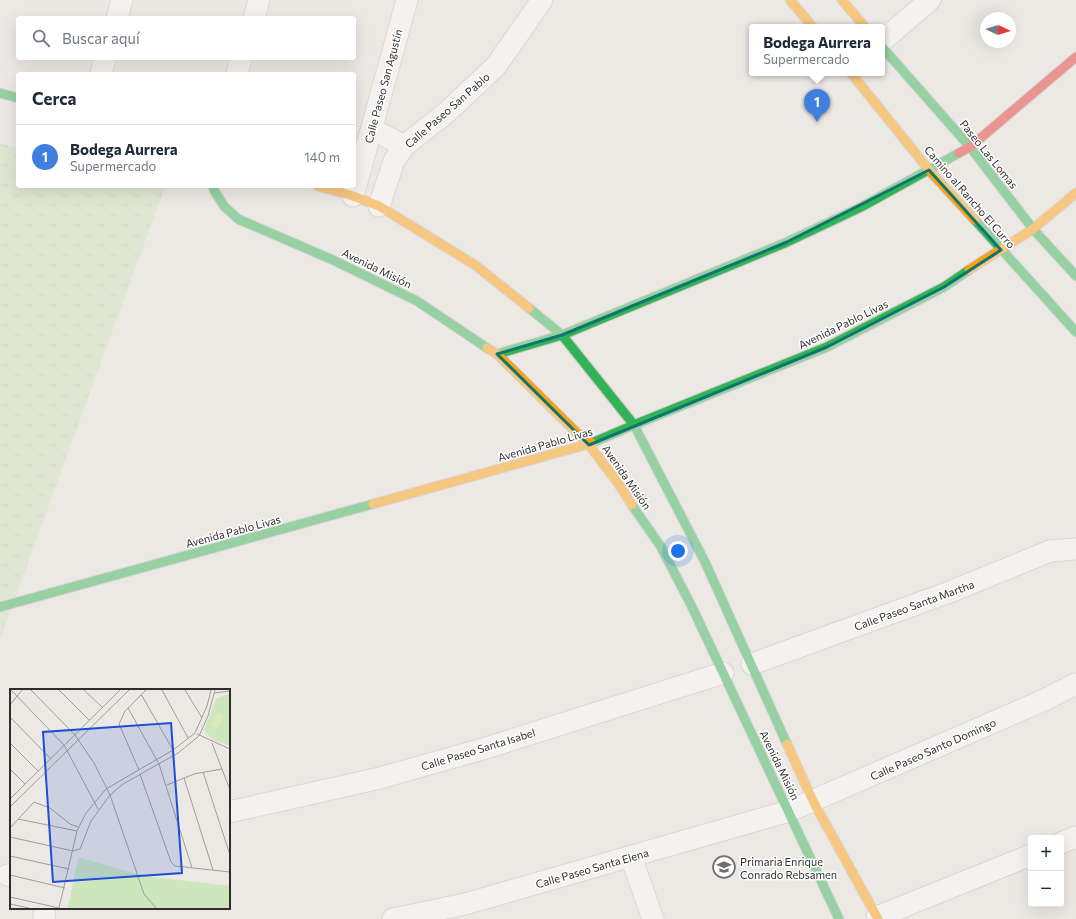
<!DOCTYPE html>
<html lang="es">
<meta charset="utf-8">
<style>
:root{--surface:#fff;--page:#f2f2f3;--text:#1f2937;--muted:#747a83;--line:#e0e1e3;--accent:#706f6e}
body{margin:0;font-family:Commissioner,sans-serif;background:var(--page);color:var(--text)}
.controls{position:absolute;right:12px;bottom:12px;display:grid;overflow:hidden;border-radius:4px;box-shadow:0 4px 16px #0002}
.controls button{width:36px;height:36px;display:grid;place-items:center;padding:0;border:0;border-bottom:1px solid var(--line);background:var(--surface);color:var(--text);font:20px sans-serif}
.compass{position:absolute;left:980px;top:12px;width:36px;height:36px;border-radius:50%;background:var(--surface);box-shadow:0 4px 16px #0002;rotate:94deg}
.you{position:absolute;left:678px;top:551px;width:14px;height:14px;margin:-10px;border:3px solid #fff;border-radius:50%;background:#1a73e8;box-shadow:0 0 0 6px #1a73e833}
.badge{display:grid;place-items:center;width:26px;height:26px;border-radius:50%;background:var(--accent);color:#fff;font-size:13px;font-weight:700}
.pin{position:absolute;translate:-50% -33px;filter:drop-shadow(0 1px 2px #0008)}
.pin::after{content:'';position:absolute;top:21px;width:14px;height:12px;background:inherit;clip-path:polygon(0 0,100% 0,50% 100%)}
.popup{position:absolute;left:749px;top:24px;width:136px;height:52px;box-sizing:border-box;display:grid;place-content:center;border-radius:4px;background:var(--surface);filter:drop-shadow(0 1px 3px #0005);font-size:13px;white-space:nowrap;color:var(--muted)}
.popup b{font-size:15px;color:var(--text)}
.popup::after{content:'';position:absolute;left:50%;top:100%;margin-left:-8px;border:8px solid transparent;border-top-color:var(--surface)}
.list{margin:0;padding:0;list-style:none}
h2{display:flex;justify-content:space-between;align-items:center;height:52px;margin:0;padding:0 16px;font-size:17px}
h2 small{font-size:13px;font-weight:400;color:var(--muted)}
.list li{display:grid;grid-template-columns:26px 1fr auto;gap:12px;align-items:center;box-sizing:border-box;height:64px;padding:0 16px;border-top:1px solid var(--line)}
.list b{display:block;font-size:15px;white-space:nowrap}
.list p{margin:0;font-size:13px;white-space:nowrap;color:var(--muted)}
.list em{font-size:13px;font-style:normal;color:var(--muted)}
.icon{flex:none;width:22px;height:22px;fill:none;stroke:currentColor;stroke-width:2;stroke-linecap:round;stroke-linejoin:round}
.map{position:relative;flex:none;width:1076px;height:919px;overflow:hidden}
.search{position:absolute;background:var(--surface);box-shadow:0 4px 16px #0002;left:16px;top:16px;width:340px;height:44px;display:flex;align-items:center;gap:10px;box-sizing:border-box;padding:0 14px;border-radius:4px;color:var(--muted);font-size:15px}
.panel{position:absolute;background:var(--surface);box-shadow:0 4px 16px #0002;left:16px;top:72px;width:340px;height:116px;border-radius:4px}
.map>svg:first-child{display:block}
</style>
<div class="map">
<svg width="1076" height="919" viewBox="0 0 1076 919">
<defs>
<pattern id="grass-tufts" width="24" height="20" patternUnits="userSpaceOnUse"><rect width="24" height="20" fill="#cee6be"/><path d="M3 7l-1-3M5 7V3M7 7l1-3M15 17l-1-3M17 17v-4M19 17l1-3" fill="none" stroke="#b1c6a4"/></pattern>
</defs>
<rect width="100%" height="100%" fill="#ece8e4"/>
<polygon fill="url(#grass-tufts)" points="0,143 18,148 18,186 160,186 165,187 0,639"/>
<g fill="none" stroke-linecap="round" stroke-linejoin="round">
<g stroke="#c5c4c5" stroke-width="23">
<g id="street">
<polyline points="117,18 122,0"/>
<polyline points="254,18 259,0"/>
<polyline points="882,41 930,0"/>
<polyline points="101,74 105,58"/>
<polyline points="237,74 241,58"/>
<polyline points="372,129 404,146"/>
<polyline points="353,196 407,0"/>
<polyline points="379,206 394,161 404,146 446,113 496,66 542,0"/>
<polyline points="752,664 947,593 1050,551 1076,549"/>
<polyline points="229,812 380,778 486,748 723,673"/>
<polyline points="1061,843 1076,837"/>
<polyline points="631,857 653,919"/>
<polyline points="7,875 11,876"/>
<polyline points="877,917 1031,855"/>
<polyline points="44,919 45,908"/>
<polyline points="393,919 465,904 789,811 1042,701 1076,684"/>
</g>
</g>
<g stroke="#c5c4c5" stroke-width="11">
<g id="fast">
<polyline points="882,47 970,147 1033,229 1076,276"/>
<polyline points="0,93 18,98"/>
<polyline points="213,186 215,192 224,206 238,219 333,260 417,301 487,348"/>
<polyline points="975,220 1076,332"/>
<polyline points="529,308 562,335 634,425 705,562 787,744"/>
<polyline points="497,354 562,335 787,242 861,207 959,153"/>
<polyline points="592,443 634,425 827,347 944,287 969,270"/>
<polyline points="632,505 661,547 692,607 839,919"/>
<polyline points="0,607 373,504"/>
</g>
</g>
<g stroke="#c5c4c5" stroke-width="11">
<g id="slow">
<polyline points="790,0 813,27"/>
<polyline points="842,0 865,27"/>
<polyline points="851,73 929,170 975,220"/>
<polyline points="318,186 353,196 379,206 475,265 529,308"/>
<polyline points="969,270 1033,229 1076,193"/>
<polyline points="487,348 497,354 589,445 618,483 632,505"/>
<polyline points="373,504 592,443"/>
<polyline points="787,744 813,801 878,919"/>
</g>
</g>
<g stroke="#c5c4c5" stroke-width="11">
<polyline id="jam" points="959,153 970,147 1076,57"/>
</g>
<use href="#street" stroke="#fcfcfb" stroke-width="21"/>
<use href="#fast" stroke="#30b455" stroke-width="9"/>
<use href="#slow" stroke="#ff9f0a" stroke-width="9"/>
<use href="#jam" stroke="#e5322d" stroke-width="9"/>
</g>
<path d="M0 0H1076V919H0ZM929,170L1001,250L944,287L827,347L589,445L497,354L562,335L787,242Z" fill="#ece8e4" fill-opacity=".55" fill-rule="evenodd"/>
<path fill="none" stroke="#0f766e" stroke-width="3" stroke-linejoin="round" d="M929,170L1001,250L944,287L827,347L589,445L497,354L562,335L787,242Z"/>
<defs>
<g id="school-ring" transform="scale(1.15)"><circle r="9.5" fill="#fff" stroke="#706f6e" stroke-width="1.5"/><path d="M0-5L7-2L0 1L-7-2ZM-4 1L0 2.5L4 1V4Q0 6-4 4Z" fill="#706f6e"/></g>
</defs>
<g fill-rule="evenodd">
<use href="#school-ring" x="724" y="867"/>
</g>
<g text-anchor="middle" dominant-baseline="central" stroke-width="3" stroke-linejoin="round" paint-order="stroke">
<g font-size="11" fill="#2e2e2e" stroke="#fff">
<text transform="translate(383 86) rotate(-75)">Calle Paseo San Agustín</text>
<text transform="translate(447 110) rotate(-41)">Calle Paseo San Pablo</text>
<text transform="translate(989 154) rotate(51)">Paseo Las Lomas</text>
<text transform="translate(970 197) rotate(49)">Camino al Rancho El Curro</text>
<text transform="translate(377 268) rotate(26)">Avenida Misión</text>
<text transform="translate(843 324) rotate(-26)">Avenida Pablo Livas</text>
<text transform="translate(545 444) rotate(-16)">Avenida Pablo Livas</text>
<text transform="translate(627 477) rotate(55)">Avenida Misión</text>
<text transform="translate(233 531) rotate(-15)">Avenida Pablo Livas</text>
<text transform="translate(914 605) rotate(-20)">Calle Paseo Santa Martha</text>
<text transform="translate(478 749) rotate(-17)">Calle Paseo Santa Isabel</text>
<text transform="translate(933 749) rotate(-24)">Calle Paseo Santo Domingo</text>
<text transform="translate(780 765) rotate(64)">Avenida Misión</text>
<text transform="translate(592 868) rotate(-16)">Calle Paseo Santa Elena</text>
</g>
<g font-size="11" fill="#2e2e2e" stroke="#fff" text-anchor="start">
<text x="740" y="861">Primaria Enrique<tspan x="740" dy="13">Conrado Rebsamen</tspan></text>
</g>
</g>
<g transform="translate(10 689)">
<rect width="220" height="220" fill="#ece8e4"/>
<path d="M68,168L135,187L220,197V219H58Z" fill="#cee6be"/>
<path d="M220,4V57L202,50L194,41L206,10Z" fill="#cee6be"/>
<path d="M207,23L214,27L208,40L201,36Z" fill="#d9eabb"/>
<path fill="none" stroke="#a09e9b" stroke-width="1" d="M1,1L54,56L88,120M21,1L65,46L84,74L100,106L134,205L146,219M49,1L79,31M74,1L93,19M152,1L178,49M175,1L192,29M204,4L220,2M131,5L163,61M0,16L12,1M118,19L149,75L182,179M0,28L41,70M187,45L220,60M0,54L28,82M202,54L220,101M0,80L15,95M129,81L109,35L115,22L136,1M193,83L220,166M130,85L161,173L165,177M174,89L203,181M157,96L184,85L212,80M0,110L110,1M0,118L119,1M8,130L67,142M0,139L24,113L40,119L60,135L68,138M0,148L63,162L70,160L81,132L100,106L113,95L168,64L189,47L198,27L205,1M0,167L59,180M165,177L220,183M0,186L55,199M0,208L49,219M0,215L19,219M49,219L67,142L76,124L96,100L163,61L185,44L197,17L201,1"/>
<path fill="#1d4ed8" fill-opacity="0.15" stroke="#1d4ed8" stroke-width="2" d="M161,34L172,184L43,193L33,43Z"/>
<rect width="220" height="220" fill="none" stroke="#2e2e2e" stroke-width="2"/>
</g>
</svg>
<div class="controls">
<button>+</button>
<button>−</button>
</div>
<svg class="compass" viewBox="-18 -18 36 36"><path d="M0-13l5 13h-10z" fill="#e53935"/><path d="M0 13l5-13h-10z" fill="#747a83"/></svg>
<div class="you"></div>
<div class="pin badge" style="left:817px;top:122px;background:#3f7fe0">1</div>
<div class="popup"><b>Bodega Aurrera</b>Supermercado</div>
<div class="search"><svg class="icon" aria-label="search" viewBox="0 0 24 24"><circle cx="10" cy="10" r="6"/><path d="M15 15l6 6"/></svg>Buscar aquí</div>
<section class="panel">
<h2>Cerca<small></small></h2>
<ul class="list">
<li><span class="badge" style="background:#3f7fe0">1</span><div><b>Bodega Aurrera</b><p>Supermercado</p></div><em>140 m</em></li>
</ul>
</section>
</div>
